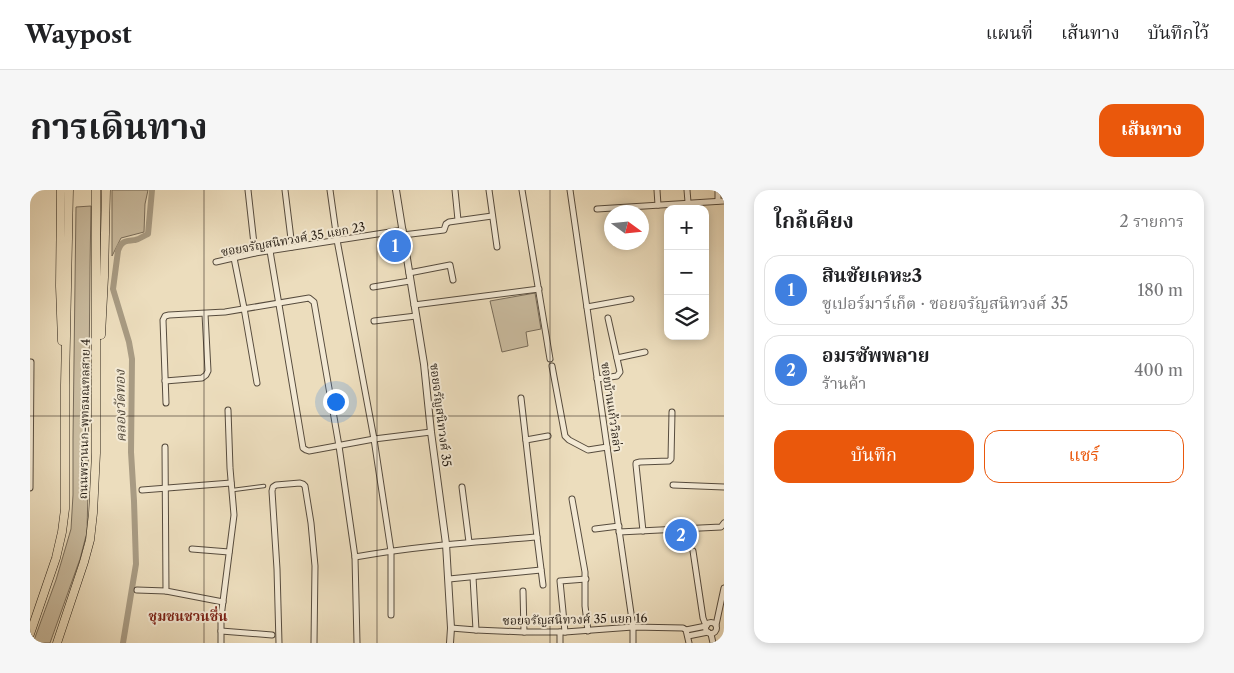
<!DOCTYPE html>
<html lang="th">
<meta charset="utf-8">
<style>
:root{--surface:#fff;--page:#f6f6f6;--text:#202124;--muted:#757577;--line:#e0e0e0;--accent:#ea580c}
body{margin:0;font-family:"Libre Caslon Text","Noto Serif Thai",serif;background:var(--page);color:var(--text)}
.controls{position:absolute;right:15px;top:15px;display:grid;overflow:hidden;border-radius:10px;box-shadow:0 2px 8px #0003}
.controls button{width:45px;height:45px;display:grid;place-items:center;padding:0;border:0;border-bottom:1px solid var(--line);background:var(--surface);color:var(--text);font:25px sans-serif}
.compass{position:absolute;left:574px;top:15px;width:45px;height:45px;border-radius:50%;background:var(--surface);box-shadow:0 2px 8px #0003;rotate:105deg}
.you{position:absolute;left:305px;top:211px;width:18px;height:18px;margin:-12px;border:4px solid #fff;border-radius:50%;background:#1a73e8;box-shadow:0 0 0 8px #1a73e833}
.badge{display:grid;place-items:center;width:32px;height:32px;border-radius:50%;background:var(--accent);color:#fff;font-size:16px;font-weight:700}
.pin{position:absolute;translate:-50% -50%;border:2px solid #fff;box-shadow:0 1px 5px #0006}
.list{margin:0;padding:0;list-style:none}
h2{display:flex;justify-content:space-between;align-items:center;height:65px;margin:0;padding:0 20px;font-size:21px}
h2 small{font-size:16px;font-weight:400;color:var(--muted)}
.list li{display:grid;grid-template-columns:32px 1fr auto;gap:15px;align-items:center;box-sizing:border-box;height:70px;margin:0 10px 10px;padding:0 10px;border:1px solid var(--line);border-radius:15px}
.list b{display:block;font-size:19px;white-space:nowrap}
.list p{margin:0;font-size:16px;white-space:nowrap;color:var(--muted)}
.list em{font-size:16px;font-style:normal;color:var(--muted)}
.actions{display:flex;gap:10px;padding:15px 20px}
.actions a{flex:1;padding:11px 0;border:1px solid var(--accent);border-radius:15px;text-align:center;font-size:18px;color:var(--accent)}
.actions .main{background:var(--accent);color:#fff}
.icon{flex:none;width:28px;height:28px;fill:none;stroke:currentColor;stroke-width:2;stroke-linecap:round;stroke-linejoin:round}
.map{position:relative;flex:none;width:694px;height:453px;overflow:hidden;border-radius:15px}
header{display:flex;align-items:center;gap:30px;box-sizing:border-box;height:70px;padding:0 25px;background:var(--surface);border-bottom:1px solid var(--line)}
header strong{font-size:24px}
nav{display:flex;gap:28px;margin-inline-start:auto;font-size:18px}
.intro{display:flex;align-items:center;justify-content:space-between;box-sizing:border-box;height:120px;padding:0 30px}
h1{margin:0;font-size:35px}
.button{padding:12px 22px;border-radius:15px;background:var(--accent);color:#fff;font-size:18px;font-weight:700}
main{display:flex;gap:30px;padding:0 30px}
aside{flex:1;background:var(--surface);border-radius:15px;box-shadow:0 2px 8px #0003}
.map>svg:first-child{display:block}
</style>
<header>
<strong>Waypost</strong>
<nav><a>แผนที่</a><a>เส้นทาง</a><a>บันทึกไว้</a></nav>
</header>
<div class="intro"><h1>การเดินทาง</h1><a class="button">เส้นทาง</a></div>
<main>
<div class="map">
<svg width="694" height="453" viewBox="0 0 694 453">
<rect width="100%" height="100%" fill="#ecddbd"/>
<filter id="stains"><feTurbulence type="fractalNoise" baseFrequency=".004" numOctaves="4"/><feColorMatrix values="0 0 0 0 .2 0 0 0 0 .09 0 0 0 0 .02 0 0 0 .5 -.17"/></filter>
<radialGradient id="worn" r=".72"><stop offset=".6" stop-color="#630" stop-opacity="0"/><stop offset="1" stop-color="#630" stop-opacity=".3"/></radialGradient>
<g fill="#cabca0" stroke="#786c5a">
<polygon points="82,0 118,0 115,14 114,42 91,48 82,66"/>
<polygon points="61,16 60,77 58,299 57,342 50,369 20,453 3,453 26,390 41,339 43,305 43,248 46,17"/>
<polygon points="505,103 511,139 496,142 498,156 472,162 460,111"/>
</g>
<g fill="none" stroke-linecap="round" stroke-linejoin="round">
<path stroke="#a89b83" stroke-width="6" d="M93,453L106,374L104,311L101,262L102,169L99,152L83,99L88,61C91,51 95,51 105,50C110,49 113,46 118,44L122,0"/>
<g stroke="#574c3e" stroke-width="4.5">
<polyline id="service" points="203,300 234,296"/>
</g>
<g stroke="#574c3e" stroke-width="7">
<g id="minor">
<polyline points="218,0 225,63"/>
<polyline points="255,0 262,57"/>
<polyline points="300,0 307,50 344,249 361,361 361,425"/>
<polyline points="425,0 428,30"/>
<polyline points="459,0 467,57"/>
<polyline points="492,0 520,169"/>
<polyline points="540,0 603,437 603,453"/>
<polyline points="627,0 628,15"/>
<polyline points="657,0 658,12"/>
<polyline points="688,11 688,0"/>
<polyline points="567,19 694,11"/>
<polyline points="373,45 414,40 416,34 419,32 462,26"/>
<polyline points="240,61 273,258 276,260 279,261 344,249 401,242"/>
<polyline points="204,68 214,118 227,193"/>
<polyline points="186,72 225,63 373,40"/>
<polyline points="379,83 420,75 423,90"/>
<polyline points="343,97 380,91"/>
<polyline points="384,115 509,99"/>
<polyline points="557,117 601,109"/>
<polyline points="344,131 386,126"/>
<polyline points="587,168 615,162"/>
<polyline points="522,176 535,246 539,250 558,260 577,257"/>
<polyline points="567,189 587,186 590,182 578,128"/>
<polyline points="135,191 172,188 176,185 178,181 175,124"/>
<polyline points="136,213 133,130 135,126 139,125 195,122 279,108 284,112 309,256 325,367 327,453"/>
<polyline points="496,250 518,246"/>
<polyline points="135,257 136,401 193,412"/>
<polyline points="643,295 694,297"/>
<polyline points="432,297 439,352"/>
<polyline points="0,298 1,172"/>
<polyline points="112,300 201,293"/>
<polyline points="542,309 555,382 555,416 558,441"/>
<polyline points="565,339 589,336"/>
<polyline points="613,341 606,275 606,273 610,272 639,271 641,269 642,222"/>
<polyline points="589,342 691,337 694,333"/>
<polyline points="507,347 513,395"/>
<polyline points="162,359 199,362"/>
<polyline points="663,361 673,428 675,433 677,435"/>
<path d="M325,367C385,356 446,352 507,347L491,208"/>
<polyline points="443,387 446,440"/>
<polyline points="419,389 511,380"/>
<polyline points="107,400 136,401"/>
<polyline points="493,401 494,442"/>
<circle cx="681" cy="438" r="5.5"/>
<polyline points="686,435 694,398"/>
<polyline points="421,438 446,440 494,442 535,442 603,437 653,438 656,440 659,453"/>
<polyline points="656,440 676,436"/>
<polyline points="191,441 242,445"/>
<polyline points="530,442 530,453"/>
<polyline points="535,442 530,391 556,389"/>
<polyline points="681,444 683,453"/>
<polyline points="658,446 678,442"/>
<polyline points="191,453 191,427 204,325 200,278 198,220"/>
<polyline points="249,453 247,379 242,301 243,297 246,295 270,293 273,294 275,296 281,333 285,376 284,453"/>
</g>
</g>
<g stroke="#574c3e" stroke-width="8">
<polyline id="tertiary" points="366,0 394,174 401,242 416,354 421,438 420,453"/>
</g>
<g stroke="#251c13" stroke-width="9">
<g id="primary">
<polyline points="31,0 30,96 32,151"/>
<polyline points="71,145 74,87 76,0"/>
<polyline points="0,444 26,368 32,342 35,319 35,195 39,0"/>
<polyline points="27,453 54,372 60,350 63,323 66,263 66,0"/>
</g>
</g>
<use href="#service" stroke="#f3e9d4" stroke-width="2.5"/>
<use href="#minor" stroke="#f3e9d4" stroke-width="5"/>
<use href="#tertiary" stroke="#f3e9d4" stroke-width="6"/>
<use href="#primary" stroke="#ecddbd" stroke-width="8"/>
</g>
<path fill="none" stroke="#251c13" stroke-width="1" stroke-opacity="0.55" d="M174,0V453M347,0V453M520,0V453M0,226H694"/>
<g text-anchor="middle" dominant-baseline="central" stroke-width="4" stroke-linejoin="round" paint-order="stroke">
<g font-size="12" fill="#251c13" stroke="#f3e9d4">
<text transform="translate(263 49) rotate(-10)">ซอยจรัญสนิทวงศ์ 35 แยก 23</text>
<text transform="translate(582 217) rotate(82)">ซอยบ้านแก้ววิลล่า</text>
<text transform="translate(411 225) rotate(83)">ซอยจรัญสนิทวงศ์ 35</text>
<text transform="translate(54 229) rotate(-89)">ถนนพรานนก-พุทธมณฑลสาย 4</text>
<text transform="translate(545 429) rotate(-1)">ซอยจรัญสนิทวงศ์ 35 แยก 16</text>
</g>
<g font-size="14" font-style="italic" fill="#594f40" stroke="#f3e9d4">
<text transform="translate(90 216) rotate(-91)">คลองวัดทอง</text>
</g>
<g font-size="14" font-weight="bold" fill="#7a1f14" stroke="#f3e9d4">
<text x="158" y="426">ชุมชนชวนชื่น</text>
</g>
</g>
<rect width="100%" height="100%" filter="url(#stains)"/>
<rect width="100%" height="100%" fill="url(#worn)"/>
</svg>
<div class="controls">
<button>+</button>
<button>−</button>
<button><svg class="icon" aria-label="layers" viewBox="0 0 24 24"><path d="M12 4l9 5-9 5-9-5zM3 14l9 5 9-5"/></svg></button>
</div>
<svg class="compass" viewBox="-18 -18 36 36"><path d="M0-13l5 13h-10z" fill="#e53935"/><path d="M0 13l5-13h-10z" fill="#757577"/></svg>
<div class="you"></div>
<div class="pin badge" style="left:365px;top:56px;background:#3f7fe0">1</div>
<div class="pin badge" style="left:651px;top:345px;background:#3f7fe0">2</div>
</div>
<aside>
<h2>ใกล้เคียง<small>2 รายการ</small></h2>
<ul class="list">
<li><span class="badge" style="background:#3f7fe0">1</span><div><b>สินชัยเคหะ3</b><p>ซูเปอร์มาร์เก็ต · ซอยจรัญสนิทวงศ์ 35</p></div><em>180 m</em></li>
<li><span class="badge" style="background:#3f7fe0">2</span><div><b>อมรซัพพลาย</b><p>ร้านค้า</p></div><em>400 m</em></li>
</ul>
<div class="actions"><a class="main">บันทึก</a><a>แชร์</a></div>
</aside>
</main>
